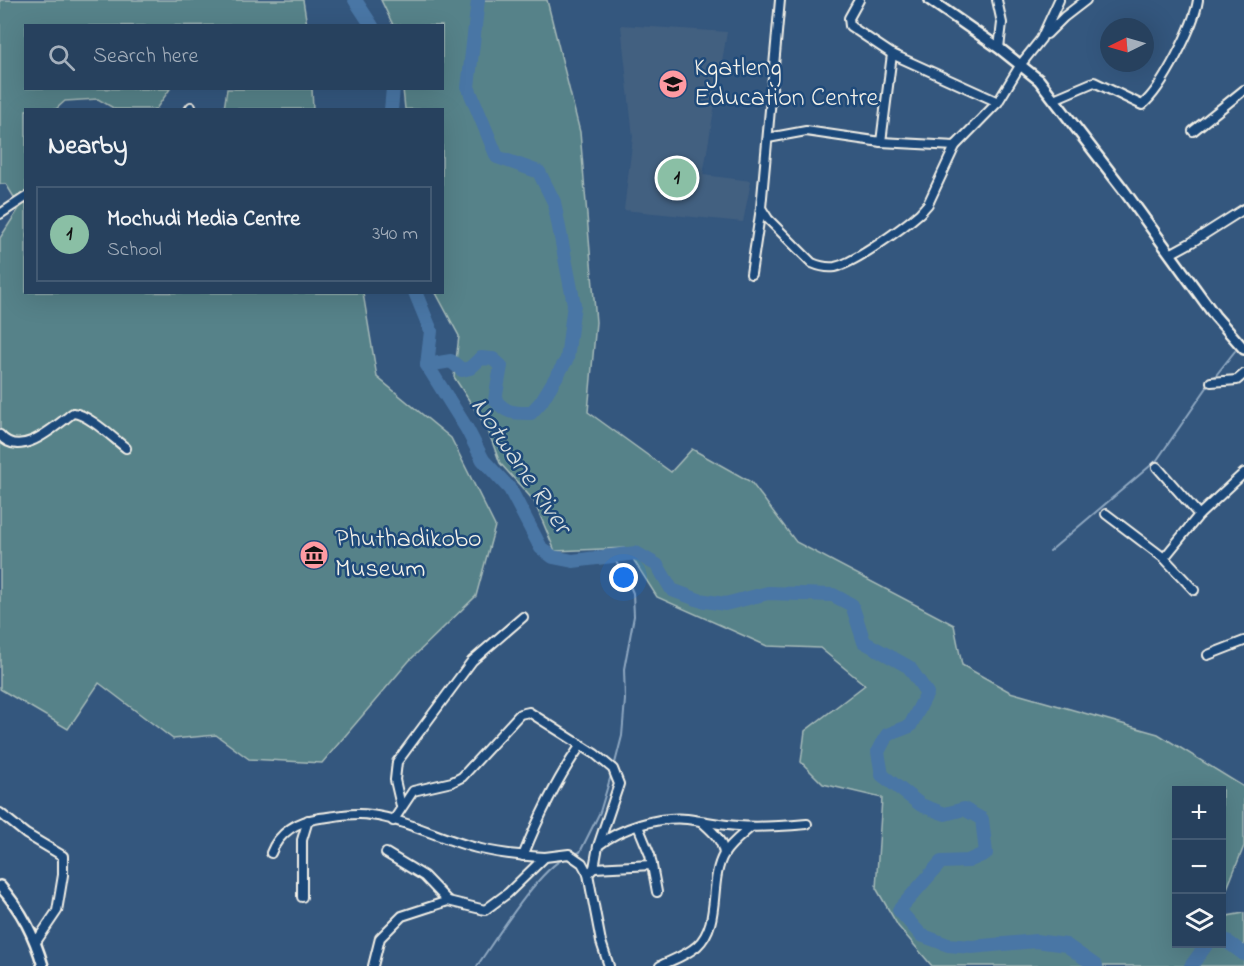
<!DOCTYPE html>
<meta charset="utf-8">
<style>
:root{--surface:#27415e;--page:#334c67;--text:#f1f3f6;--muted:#a4afbc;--line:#435a73;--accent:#8abfa5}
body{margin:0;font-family:"Indie Flower",sans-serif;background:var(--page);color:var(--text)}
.controls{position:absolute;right:18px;bottom:18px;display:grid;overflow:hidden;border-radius:0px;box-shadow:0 6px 24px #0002}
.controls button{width:54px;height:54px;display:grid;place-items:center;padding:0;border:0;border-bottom:2px solid var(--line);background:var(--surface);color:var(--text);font:30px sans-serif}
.compass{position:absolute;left:1100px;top:18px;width:54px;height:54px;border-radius:50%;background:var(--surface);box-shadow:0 6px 24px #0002;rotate:265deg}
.you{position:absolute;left:624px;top:578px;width:21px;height:21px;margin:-15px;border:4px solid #fff;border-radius:50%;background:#1a73e8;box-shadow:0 0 0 9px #1a73e833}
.badge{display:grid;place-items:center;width:39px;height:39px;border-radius:50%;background:var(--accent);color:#111;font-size:20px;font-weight:700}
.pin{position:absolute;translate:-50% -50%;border:3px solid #fff;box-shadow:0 2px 6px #0006}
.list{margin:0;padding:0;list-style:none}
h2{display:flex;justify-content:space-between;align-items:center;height:78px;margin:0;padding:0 24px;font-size:26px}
h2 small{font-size:20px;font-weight:400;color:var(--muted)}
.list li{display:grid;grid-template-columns:39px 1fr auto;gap:18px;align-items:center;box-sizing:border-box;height:96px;margin:0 12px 12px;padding:0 12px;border:2px solid var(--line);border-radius:0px}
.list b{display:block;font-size:22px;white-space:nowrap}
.list p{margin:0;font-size:20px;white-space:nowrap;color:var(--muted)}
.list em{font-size:20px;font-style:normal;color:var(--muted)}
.icon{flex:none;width:33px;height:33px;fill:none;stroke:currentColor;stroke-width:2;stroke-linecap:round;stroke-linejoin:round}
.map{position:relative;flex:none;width:1244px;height:966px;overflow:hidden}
.search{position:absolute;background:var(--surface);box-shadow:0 6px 24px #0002;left:24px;top:24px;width:420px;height:66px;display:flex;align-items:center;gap:15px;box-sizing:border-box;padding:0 21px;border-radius:0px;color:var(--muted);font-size:22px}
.panel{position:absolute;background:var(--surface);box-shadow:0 6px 24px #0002;left:24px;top:108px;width:420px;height:186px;border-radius:0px}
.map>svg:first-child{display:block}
</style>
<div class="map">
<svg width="1244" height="966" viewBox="0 0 1244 966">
<rect width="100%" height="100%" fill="#34577e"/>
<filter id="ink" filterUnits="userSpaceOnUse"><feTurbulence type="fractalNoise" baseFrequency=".0167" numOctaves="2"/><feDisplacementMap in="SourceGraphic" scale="12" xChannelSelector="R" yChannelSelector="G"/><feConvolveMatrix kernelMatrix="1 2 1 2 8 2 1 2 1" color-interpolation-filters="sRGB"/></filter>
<g filter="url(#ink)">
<polygon fill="#436080" points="621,25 727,32 703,175 751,181 743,222 624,210 633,137"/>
<g fill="#578289" stroke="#a6bab8" stroke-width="1.5">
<polygon points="0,0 303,0 307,25 26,26 26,88 170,89 156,109 115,109 98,99 65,101 56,109 26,110 26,292 363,293 377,377 451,438 495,526 476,596 409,661 322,763 249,759 216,735 173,739 99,683 68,729 0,689 0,238 20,207 6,184 0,184"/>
<polygon points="381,0 547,0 580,132 596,322 588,412 671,472 692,449 751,482 796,542 954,625 962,665 1010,692 1158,734 1244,787 1244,846 1222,901 1222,790 1176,790 1176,944 1222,944 1222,917 1244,913 1244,966 932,966 898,926 876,888 882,798 823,784 801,762 805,731 865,685 820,648 767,646 657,597 626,548 555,551 534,501 500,463 487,428 454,377 459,336 436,293 442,292 442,110 405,109 403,89 442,88 442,26 393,25"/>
<polygon points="227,89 312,89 313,109 224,109"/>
</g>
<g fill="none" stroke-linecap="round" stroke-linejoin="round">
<g stroke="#8ea7c0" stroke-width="2">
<polyline points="1213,379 1235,351"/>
<polyline points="1050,551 1157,460 1210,383"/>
<polyline points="612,556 626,577 633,593 634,616 624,669 625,700 622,736 614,767"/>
<polyline points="573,855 580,852 600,812 612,772"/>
<path d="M477,966C495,940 539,869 565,858"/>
</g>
<g stroke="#4a76a5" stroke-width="14">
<polyline points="355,0 372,26"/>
<path d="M478,0L468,87L497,157L539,172L554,202L574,304L567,359L541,402L531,413C514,413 507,414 495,400L501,366L493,359L481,358L470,368L462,370L451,361L427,365L467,429L483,460L510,489L541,548L553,557L573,561L636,553L657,565L672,590L699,600L725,604L768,593L833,595L852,605L864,642L909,667L927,693L910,726L887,735L878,752L882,775L921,805L945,814L964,809L982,819L986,853L968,861L941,862L899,910L921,935L948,945L972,947L1036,941L1066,945L1096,966"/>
<polyline points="391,110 393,88"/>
<polyline points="415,292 431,331 427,365"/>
<polyline points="1222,940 1225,940 1244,954"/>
<polyline points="1191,966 1207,944"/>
</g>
<g stroke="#f4f1e8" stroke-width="12">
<g id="minor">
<polyline points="859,0 849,18 850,26 892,54 998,102"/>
<polyline points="997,0 1002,23 999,48"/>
<polyline points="1047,34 1064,17 1086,0"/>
<path d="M1054,99L1094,82L1142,105C1162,89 1194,26 1198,0"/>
<polyline points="189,110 191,107"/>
<polyline points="1193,131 1244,90"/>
<polyline points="768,138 806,131 881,142 955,146 998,102 1021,64 1041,39 1059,0"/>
<polyline points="881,142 892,54"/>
<path d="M761,208L768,219L812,263C819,266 828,268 835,267C855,263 904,227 920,213L928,204L955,146"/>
<polyline points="0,214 26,197"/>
<polyline points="1170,254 1192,242 1244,209"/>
<polyline points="751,274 761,208 780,0"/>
<polyline points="1211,382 1237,380 1244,374"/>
<path d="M0,435C20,460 55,426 73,413C88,414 113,438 126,448"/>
<polyline points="1157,467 1199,515"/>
<polyline points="1106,514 1164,558"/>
<polyline points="1194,590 1164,558 1199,515 1244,473"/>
<polyline points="1208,655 1244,641"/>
<polyline points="401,806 395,780 397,762 472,661 523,617"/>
<polyline points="0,813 26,834 63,856 63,875 57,911 36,942"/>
<polyline points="393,821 413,791 452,782 462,777 520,714 529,712 595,754 613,769 619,784 598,846 594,868 588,874"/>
<path d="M702,822C713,832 722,839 724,854"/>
<polyline points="638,826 650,855 657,892"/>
<path d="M599,845C620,828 660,816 687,819C704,821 720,825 738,826C761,828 784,826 807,824"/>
<path d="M271,853C279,832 298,821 320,818C337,816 354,812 371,815C408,820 444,841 481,849C502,854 523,856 545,857"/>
<polyline points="386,853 424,876 448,901"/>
<path d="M523,856C539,816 556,780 581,745"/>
<polyline points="594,868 652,865"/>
<polyline points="302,897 302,840 308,820"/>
<polyline points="373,966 380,938 402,916 448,901 485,910 508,893 545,857 569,854 582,863 588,874 601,942 609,966"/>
<path d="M660,966C672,960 687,955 697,946C722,923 708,881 724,854C730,844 742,835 751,827"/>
</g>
</g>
<g stroke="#f4f1e8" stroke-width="14">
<g id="tertiary">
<polyline points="930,0 999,48 1039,80 1123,189 1215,316 1244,349"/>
<path d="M0,886C22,911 34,935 43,966"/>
</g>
</g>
<use href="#minor" stroke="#1f4a7a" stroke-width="8"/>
<use href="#tertiary" stroke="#1f4a7a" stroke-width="9"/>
</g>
</g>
<defs>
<g id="school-disc" transform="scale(1.5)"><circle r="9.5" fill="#ff9aa2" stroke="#1f4a7a"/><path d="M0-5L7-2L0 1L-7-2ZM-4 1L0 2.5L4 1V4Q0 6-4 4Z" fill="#111"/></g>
<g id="museum-disc" transform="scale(1.5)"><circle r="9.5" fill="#ff9aa2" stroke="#1f4a7a"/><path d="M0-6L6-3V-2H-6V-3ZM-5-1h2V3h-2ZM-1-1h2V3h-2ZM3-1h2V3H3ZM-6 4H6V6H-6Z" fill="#111"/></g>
</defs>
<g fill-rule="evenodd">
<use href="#school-disc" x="673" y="84"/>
<use href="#museum-disc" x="314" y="555"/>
</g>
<g text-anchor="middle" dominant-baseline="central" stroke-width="5" stroke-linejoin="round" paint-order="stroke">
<g font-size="26" fill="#f4f1e8" stroke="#1f4a7a" text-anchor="start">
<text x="694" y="69">Kgatleng<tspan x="694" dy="30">Education Centre</tspan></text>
<text x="335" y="540">Phuthadikobo<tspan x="335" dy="30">Museum</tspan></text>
</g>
<g font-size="27" font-style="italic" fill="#dadfde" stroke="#1f4a7a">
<text transform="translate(520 466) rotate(56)">Notwane River</text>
</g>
</g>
</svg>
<div class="controls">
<button>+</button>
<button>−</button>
<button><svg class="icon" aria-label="layers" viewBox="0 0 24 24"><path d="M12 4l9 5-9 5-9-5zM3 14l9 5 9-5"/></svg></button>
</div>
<svg class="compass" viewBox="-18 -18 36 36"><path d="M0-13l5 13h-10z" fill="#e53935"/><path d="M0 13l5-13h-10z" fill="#a4afbc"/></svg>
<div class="you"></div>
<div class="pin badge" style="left:677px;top:178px">1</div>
<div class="search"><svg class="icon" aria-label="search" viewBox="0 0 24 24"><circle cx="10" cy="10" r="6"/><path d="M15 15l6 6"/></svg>Search here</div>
<section class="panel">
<h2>Nearby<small></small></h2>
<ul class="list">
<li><span class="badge">1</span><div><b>Mochudi Media Centre</b><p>School</p></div><em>340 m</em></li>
</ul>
</section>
</div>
